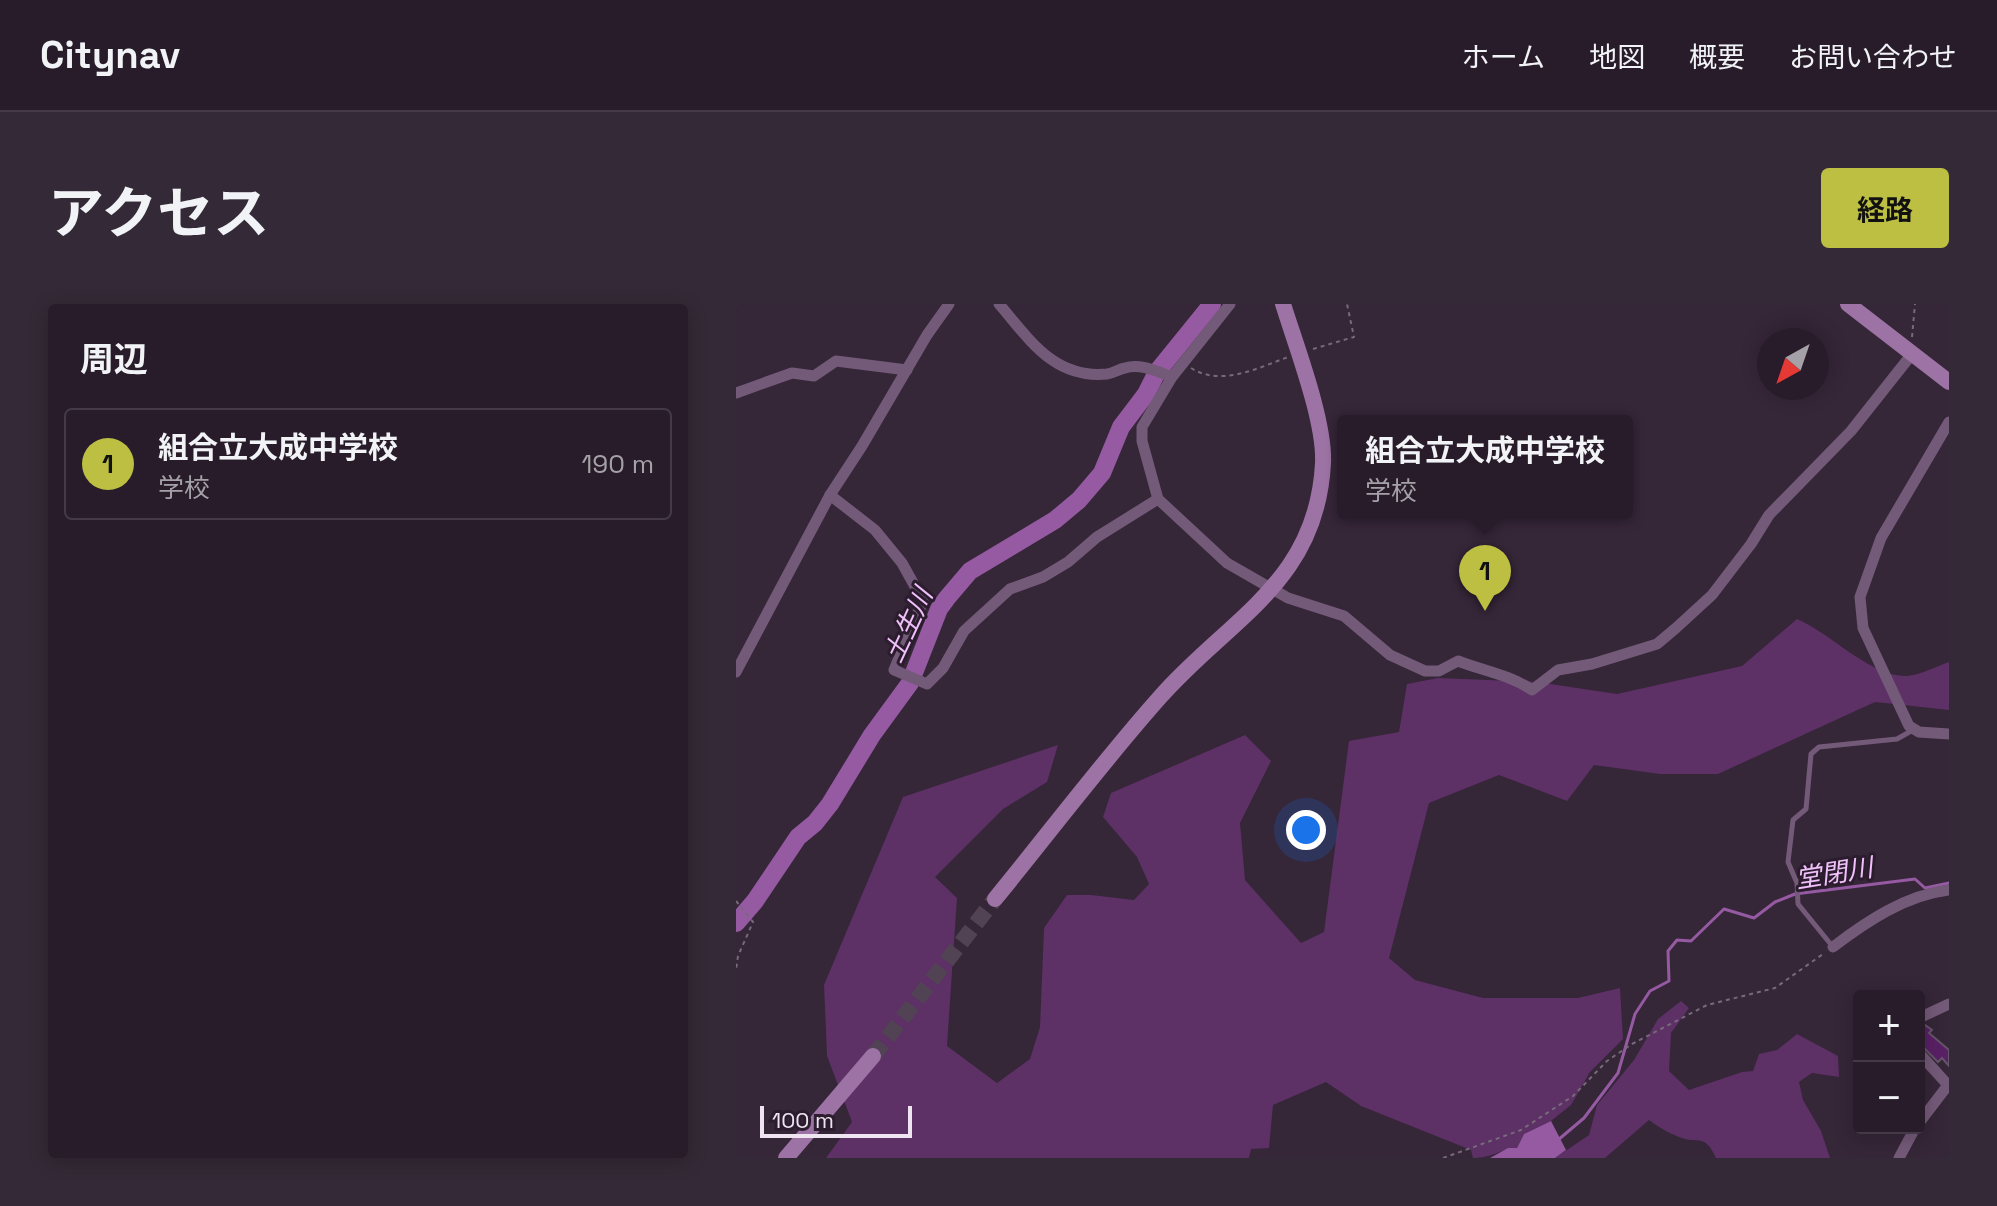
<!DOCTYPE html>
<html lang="ja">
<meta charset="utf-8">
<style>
:root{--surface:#281c2a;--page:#342936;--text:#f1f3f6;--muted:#a5a1a8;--line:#443a47;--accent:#bdbf43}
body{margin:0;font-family:"Space Grotesk","Noto Sans JP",sans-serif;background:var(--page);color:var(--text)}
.controls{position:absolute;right:24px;bottom:24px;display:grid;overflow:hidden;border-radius:8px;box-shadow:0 4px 20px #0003}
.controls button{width:72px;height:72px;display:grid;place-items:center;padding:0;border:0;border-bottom:2px solid var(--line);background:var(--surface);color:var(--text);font:40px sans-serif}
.compass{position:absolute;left:1021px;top:24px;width:72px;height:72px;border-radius:50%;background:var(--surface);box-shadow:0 4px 20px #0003;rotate:220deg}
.scale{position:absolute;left:24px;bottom:20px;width:152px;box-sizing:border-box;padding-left:8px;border:4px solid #efe5f1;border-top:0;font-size:22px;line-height:28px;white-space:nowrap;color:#efe5f1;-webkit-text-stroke:6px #2b1d2e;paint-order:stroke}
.you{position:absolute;left:570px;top:526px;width:28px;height:28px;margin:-20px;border:6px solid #fff;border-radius:50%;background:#1a73e8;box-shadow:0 0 0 12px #1a73e833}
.badge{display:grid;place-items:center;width:52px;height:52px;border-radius:50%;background:var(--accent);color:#111;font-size:26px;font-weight:700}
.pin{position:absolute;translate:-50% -66px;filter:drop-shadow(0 2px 4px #0008)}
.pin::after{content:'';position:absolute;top:42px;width:28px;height:24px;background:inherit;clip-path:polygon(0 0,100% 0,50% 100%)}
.popup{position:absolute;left:601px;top:111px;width:296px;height:104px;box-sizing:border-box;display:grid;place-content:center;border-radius:8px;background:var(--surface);filter:drop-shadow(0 2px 6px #0005);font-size:26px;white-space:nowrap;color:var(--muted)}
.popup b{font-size:30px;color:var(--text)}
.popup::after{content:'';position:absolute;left:50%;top:100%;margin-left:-16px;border:16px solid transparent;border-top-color:var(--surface)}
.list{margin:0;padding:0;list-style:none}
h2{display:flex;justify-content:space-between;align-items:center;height:104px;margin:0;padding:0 32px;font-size:34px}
h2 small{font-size:26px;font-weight:400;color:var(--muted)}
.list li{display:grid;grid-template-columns:52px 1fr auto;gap:24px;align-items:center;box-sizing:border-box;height:112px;margin:0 16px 16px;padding:0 16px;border:2px solid var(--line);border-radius:8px}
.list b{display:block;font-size:30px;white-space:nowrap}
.list p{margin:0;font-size:26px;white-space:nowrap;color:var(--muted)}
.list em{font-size:26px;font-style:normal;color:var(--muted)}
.map{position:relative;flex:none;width:1213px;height:854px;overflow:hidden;border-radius:8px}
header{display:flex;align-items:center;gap:48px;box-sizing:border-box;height:112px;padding:0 40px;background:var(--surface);border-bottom:2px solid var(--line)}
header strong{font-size:38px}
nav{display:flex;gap:44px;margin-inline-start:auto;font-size:28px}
.intro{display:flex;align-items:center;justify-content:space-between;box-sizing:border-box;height:192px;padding:0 48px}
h1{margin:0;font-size:56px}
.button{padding:20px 36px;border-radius:8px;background:var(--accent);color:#111;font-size:28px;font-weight:700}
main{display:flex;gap:48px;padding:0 48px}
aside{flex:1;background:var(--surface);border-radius:8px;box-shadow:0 4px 20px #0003}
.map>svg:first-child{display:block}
</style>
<header>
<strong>Citynav</strong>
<nav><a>ホーム</a><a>地図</a><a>概要</a><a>お問い合わせ</a></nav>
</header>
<div class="intro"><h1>アクセス</h1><a class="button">経路</a></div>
<main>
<aside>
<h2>周辺<small></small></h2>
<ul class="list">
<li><span class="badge">1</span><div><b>組合立大成中学校</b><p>学校</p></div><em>190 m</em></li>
</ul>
</aside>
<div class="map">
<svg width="1213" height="854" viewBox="0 0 1213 854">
<rect width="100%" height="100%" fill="#352638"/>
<g fill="#5d3066">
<path d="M1061,315C1095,329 1134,373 1171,372C1184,371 1201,362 1213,358V406L1139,398L982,470H924L858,461L831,497L763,471L693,499L653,654L679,676L747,694H842L884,684L887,735L854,768L835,801L815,817L788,830L781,844C764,845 757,854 737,854L735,846L625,802L590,778L537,801L533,844L515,845L513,854H90L116,818L91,752L88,681L167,493L322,441L311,478L267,505L199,573L221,594L211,742L261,779L294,755L304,723L308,624L331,591H355L398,596L413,580L401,553L367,513L375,489L509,431L535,457L504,519L509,576L565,639L588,628L613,437L663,428L671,380L702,374L801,378L881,390L1006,362Z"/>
<path d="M945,697L953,704L935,729L933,767L953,786L1006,768L1017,767L1023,750L1041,746L1061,730L1102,752L1103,773L1076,769L1063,778L1067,796L1085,827L1094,854H980C968,828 963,841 943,833C932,829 921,822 913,816L869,854H819L853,831L861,801L898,756L922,715Z"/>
</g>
<polygon fill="#955aa2" points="815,817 830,846 819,854 754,854 772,844 781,844 788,830"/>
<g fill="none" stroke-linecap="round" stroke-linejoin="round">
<polyline stroke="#955aa2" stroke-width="3" points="822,836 848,814 882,769 899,710 914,687 933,677 932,647 941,636 955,637 988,605 1018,614 1039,598 1059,590 1179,575 1189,584 1213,579"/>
<polyline stroke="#955aa2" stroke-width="18" points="0,619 19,597 62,533 79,519 94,500 136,431 174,379 203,305 211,294 234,267 319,216 343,196 366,169 385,123 410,90 421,68 476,0"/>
</g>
<polygon fill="#592065" stroke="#655569" stroke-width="2" points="1189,721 1196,726 1193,729 1213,746 1213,762 1206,754 1202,758 1183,739 1183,722"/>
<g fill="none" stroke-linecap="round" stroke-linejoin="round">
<polyline stroke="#514354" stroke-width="16" stroke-dasharray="16 8" stroke-linecap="butt" points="137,752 259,595"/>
<g stroke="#776a7a" stroke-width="2" stroke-dasharray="4 4" stroke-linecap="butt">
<polyline points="1176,33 1179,0"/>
<polyline points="577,45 618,33 611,0"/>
<path d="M455,64C485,83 522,64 552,53"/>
<polyline points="0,597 17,618 2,652 0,666"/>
<polyline points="707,854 785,826 837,792 871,757 896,740 971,701 1039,684 1087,650"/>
</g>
<polyline stroke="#745a79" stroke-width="5" points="1097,643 1062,600 1061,579 1052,558 1057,516 1070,505 1075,450 1083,443 1161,435 1177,426"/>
<g stroke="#745a79" stroke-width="11">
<path d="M263,0C294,36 318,75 371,70C378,69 383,65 389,64C405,59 422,68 436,73"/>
<path d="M494,0L436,73L406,123V137L422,195L491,259L552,294L608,312L654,351L689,367H703L722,357C748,367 774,371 796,386L822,366L856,360L921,340L940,324L976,291L1015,240L1033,211L1115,127L1176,50"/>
<polyline points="0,89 56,69 78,72 100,57 171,66"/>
<polyline points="1213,118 1145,234 1124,293 1127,324 1173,422 1183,428 1213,430"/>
<polyline points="94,191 139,226 166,259 187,297 158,366 191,380 207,364 228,327 274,285 307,273 332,258 361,233 422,195"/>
<polyline points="0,368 94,191 126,142 191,31 213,0"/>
<path d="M1097,643C1131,617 1170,591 1213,586"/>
<polyline points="1183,714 1213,700"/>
<polyline points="1183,749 1212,781 1183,819"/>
<polyline points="1163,854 1179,824"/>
</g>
<g stroke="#9c73a4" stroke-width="16">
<polyline points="1112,0 1213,78"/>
<path d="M259,595C314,528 367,457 425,392C494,314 581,278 587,159C589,117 560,42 547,0"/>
<polyline points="50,854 137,752"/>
</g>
</g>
<g text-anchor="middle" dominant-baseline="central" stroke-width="6" stroke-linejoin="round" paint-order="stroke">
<g font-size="26" font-style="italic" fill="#f1c1fb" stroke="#2b1d2e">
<text transform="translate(172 321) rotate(-65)">土生川</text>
<text transform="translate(1098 569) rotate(-9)">堂閉川</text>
</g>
</g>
</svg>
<div class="controls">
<button>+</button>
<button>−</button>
</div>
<svg class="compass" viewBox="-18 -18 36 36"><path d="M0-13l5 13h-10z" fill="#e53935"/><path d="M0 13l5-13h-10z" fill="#a5a1a8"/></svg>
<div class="scale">100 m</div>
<div class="you"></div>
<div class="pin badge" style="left:749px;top:307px">1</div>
<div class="popup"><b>組合立大成中学校</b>学校</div>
</div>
</main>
